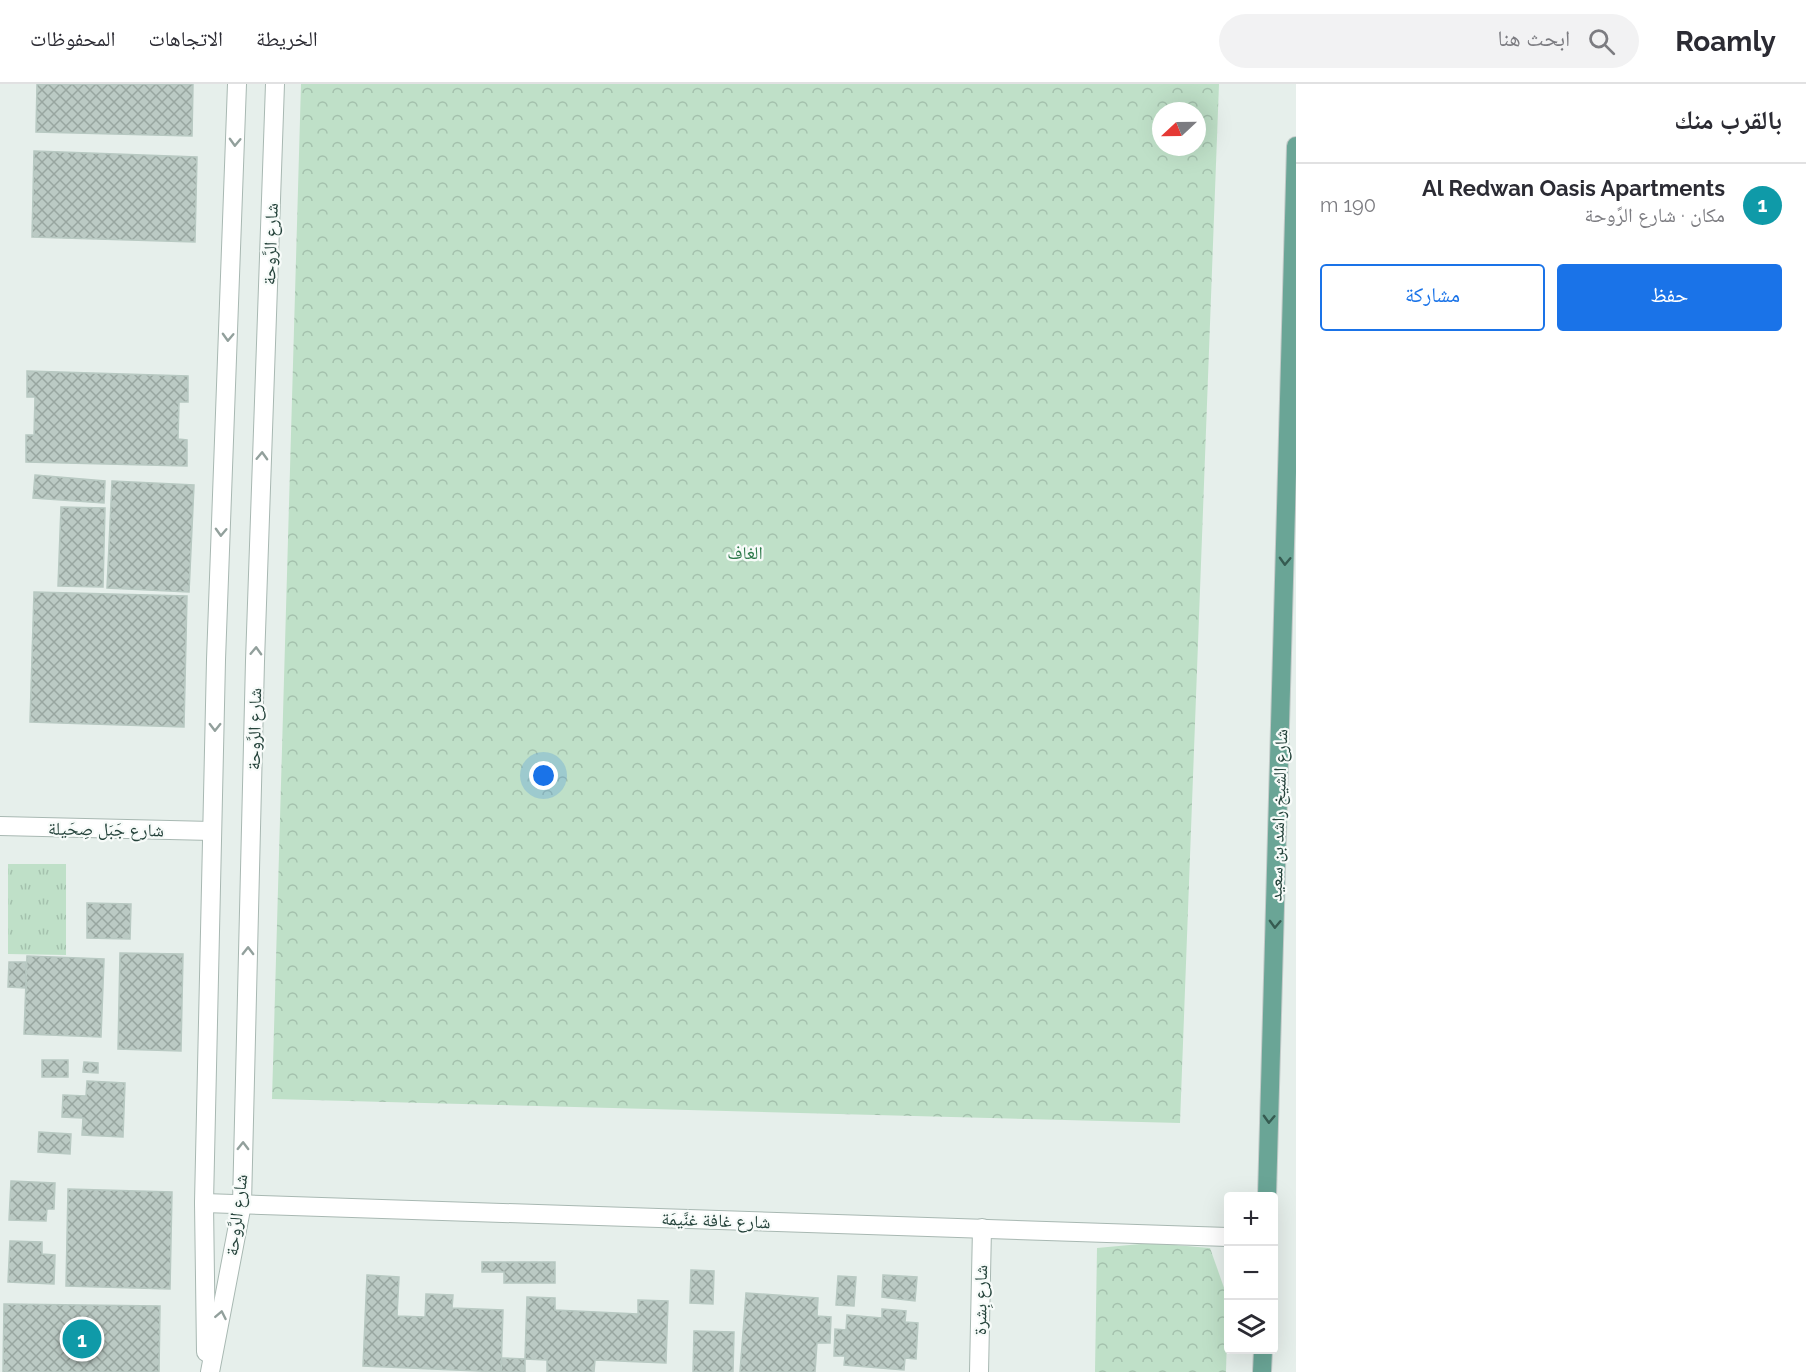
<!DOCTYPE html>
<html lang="ar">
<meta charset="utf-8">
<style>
:root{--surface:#fff;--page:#f2f2f3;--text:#2b2b33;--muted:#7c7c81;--line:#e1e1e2;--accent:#1a73e8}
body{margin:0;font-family:Raleway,"Noto Naskh Arabic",sans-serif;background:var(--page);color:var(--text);direction:rtl}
.controls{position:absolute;right:18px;bottom:18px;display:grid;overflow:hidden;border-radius:6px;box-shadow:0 6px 24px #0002}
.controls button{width:54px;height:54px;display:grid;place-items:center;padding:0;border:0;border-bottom:2px solid var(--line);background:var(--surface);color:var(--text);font:30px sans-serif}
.compass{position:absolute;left:1152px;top:18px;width:54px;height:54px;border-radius:50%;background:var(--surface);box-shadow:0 6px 24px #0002;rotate:248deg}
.you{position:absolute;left:544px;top:692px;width:21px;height:21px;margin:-15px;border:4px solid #fff;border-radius:50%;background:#1a73e8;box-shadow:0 0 0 9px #1a73e833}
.badge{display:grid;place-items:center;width:39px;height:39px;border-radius:50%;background:var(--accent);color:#fff;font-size:20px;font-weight:700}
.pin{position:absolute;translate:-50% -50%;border:3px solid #fff;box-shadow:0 2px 6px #0006}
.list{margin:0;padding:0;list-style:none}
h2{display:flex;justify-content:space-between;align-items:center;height:78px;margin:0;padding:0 24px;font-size:26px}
h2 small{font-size:20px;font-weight:400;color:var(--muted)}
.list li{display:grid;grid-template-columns:39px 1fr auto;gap:18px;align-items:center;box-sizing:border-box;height:84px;padding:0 24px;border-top:2px solid var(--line)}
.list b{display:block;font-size:22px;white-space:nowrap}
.list p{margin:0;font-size:20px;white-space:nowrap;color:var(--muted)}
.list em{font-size:20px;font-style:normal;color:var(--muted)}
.actions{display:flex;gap:12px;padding:18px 24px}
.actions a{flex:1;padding:14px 0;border:2px solid var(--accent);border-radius:6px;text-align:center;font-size:21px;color:var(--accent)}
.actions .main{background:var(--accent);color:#fff}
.icon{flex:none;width:33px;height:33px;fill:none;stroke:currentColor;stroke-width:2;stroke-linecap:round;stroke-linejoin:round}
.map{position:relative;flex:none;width:1296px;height:1288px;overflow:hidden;direction:ltr}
header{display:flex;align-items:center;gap:36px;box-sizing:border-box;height:84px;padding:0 30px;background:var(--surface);border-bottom:2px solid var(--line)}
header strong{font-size:28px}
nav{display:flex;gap:33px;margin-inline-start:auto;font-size:21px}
.search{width:420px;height:54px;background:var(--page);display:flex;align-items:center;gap:15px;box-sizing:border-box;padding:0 21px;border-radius:33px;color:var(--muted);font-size:22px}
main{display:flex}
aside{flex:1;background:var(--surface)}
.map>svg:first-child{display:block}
</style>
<header>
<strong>Roamly</strong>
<div class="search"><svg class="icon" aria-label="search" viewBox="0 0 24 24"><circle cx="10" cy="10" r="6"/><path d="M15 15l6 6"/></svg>ابحث هنا</div>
<nav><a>الخريطة</a><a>الاتجاهات</a><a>المحفوظات</a></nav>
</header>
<main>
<aside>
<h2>بالقرب منك<small></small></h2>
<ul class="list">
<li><span class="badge" style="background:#0f9aa8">1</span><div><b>Al Redwan Oasis Apartments</b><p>مكان · شارع الرَّوحة</p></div><em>190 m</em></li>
</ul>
<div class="actions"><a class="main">حفظ</a><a>مشاركة</a></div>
</aside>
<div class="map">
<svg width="1296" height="1288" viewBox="0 0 1296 1288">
<defs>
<pattern id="forest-crowns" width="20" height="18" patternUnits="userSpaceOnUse" patternTransform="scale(1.5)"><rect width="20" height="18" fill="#bfe0c8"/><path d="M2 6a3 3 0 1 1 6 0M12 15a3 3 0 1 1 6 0" fill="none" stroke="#a4c1ad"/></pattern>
<pattern id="park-tufts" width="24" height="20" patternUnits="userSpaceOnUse" patternTransform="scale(1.5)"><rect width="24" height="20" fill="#bfe0c8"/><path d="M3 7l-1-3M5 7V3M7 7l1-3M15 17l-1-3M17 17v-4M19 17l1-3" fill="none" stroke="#a4c1ad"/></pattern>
<pattern id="building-cross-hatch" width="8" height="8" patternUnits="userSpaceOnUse" patternTransform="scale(1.5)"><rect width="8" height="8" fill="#bbcac4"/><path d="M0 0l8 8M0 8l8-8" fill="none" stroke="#98a6a0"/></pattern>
</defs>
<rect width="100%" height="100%" fill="#e6efeb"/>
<g fill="url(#forest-crowns)" fill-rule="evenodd">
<path d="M301,0H1219L1180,1039L272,1015ZM1161,27H1197V63H1161Z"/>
<polygon points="1151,1159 1210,1164 1228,1215 1226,1288 1095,1288 1097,1164"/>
</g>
<polygon fill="url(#park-tufts)" points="8,780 66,780 66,871 8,870"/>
<g fill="url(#building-cross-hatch)" stroke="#b8c9c2" stroke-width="1.5">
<polygon points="37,0 193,0 192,52 36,48"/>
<polygon points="34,67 197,73 195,158 32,153"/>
<polygon points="27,287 188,292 188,318 179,318 178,355 187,356 187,382 26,378 26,351 34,351 35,313 27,313"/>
<polygon points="35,391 105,397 104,419 33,414"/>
<polygon points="112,397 194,401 189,508 107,504"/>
<polygon points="61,423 105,424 103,503 58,502"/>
<polygon points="34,508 187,512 184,643 30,638"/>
<polygon points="87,819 131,820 130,855 87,854"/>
<polygon points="120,869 183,870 181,967 118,965"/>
<polygon points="27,872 104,875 101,953 24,950"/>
<polygon points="9,878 26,878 26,904 8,903"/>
<rect x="42" y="976" width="26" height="17"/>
<polygon points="84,978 98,979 98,989 83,988"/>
<polygon points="87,997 125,999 123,1053 82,1051 83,1034 62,1033 63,1011 86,1012"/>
<polygon points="39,1048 71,1050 70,1070 38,1068"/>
<polygon points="11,1097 55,1099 54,1125 47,1125 46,1137 9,1136"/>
<polygon points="68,1105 172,1108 170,1205 66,1202"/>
<polygon points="10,1157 42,1158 42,1170 55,1171 54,1200 8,1198"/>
<polygon points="482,1178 555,1178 555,1199 504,1199 504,1188 482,1188"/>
<polygon points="691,1186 714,1187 713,1220 690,1219"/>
<polygon points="367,1191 399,1193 397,1232 425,1233 426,1210 453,1211 452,1224 503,1226 501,1288 363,1282"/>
<polygon points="883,1191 917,1193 915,1217 882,1213"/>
<polygon points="838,1192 856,1193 854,1222 836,1221"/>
<polygon points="746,1209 818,1214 817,1232 831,1233 830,1259 817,1259 815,1288 740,1288"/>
<polygon points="527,1213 555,1214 555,1226 638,1230 638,1216 668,1217 666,1279 595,1276 594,1288 547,1288 547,1276 525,1275"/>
<polygon points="4,1220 160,1222 159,1288 3,1288"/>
<polygon points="882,1225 906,1227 905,1238 918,1239 916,1275 905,1274 904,1286 844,1281 845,1272 834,1272 835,1245 846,1246 847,1231 882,1234"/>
<polygon points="694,1247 734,1248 733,1288 693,1288"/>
<polygon points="502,1274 525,1275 525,1288 501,1288"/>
</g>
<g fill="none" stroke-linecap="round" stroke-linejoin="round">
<g stroke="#a8b8b2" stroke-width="20">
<g id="minor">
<polyline points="0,742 212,747"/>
<polyline points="204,1119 1228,1153"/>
<polyline points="206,1268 204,1119 216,576 237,0"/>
<polyline points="210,1288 242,1120 255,577 275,0"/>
<polyline points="979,1288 982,1144"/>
</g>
</g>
<g stroke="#c2cac8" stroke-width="20">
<g id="major">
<polyline points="1267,1112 1296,62"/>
<polyline points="1262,1288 1263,1266"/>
</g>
</g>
<use href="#minor" stroke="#fff" stroke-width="18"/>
<use href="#major" stroke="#6aa596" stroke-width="18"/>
</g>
<defs><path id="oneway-chevron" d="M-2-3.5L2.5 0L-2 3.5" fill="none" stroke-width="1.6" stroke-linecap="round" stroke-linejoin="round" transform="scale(1.5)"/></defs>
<g stroke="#92a09c">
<use href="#oneway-chevron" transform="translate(235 58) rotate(92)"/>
<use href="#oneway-chevron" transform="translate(228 253) rotate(92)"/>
<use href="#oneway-chevron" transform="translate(262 372) rotate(-88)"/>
<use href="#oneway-chevron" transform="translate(221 448) rotate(92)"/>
<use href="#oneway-chevron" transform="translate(256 567) rotate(-88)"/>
<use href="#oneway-chevron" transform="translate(215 643) rotate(91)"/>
<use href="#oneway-chevron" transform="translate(248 867) rotate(-89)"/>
<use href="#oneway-chevron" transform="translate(243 1062) rotate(-89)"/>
<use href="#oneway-chevron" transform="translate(221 1231) rotate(-79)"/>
</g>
<g stroke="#365b51">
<use href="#oneway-chevron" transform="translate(1285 477) rotate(92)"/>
<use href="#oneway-chevron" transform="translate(1275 840) rotate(92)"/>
<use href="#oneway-chevron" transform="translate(1269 1035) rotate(92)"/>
</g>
<g text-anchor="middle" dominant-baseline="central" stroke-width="4.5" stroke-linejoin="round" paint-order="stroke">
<g font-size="18" fill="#24423a" stroke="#f7fbf9">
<text transform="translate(270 160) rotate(-88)">شارع الرَّوحة</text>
<text transform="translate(254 645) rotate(-89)">شارع الرَّوحة</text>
<text transform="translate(1278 731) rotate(-88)">شارع الشيخ راشد بن سعيد</text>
<text transform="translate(106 745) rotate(1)">شارع جَبَل صِحَيلة</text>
<text transform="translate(236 1131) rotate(-83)">شارع الرَّوحة</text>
<text transform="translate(716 1136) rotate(2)">شارع غافة غنَّيمَة</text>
<text transform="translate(980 1216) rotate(-89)">شارع بِشرة</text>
</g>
<g font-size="18" fill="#2d7a4b" stroke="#f7fbf9">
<text x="745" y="468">الغاف</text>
</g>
</g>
</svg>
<div class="controls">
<button>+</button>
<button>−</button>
<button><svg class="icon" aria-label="layers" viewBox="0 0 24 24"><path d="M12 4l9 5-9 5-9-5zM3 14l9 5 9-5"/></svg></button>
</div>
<svg class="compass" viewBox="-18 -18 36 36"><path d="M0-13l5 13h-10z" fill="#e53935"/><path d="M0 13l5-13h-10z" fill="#7c7c81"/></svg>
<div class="you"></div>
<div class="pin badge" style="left:82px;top:1255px;background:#0f9aa8">1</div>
</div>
</main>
